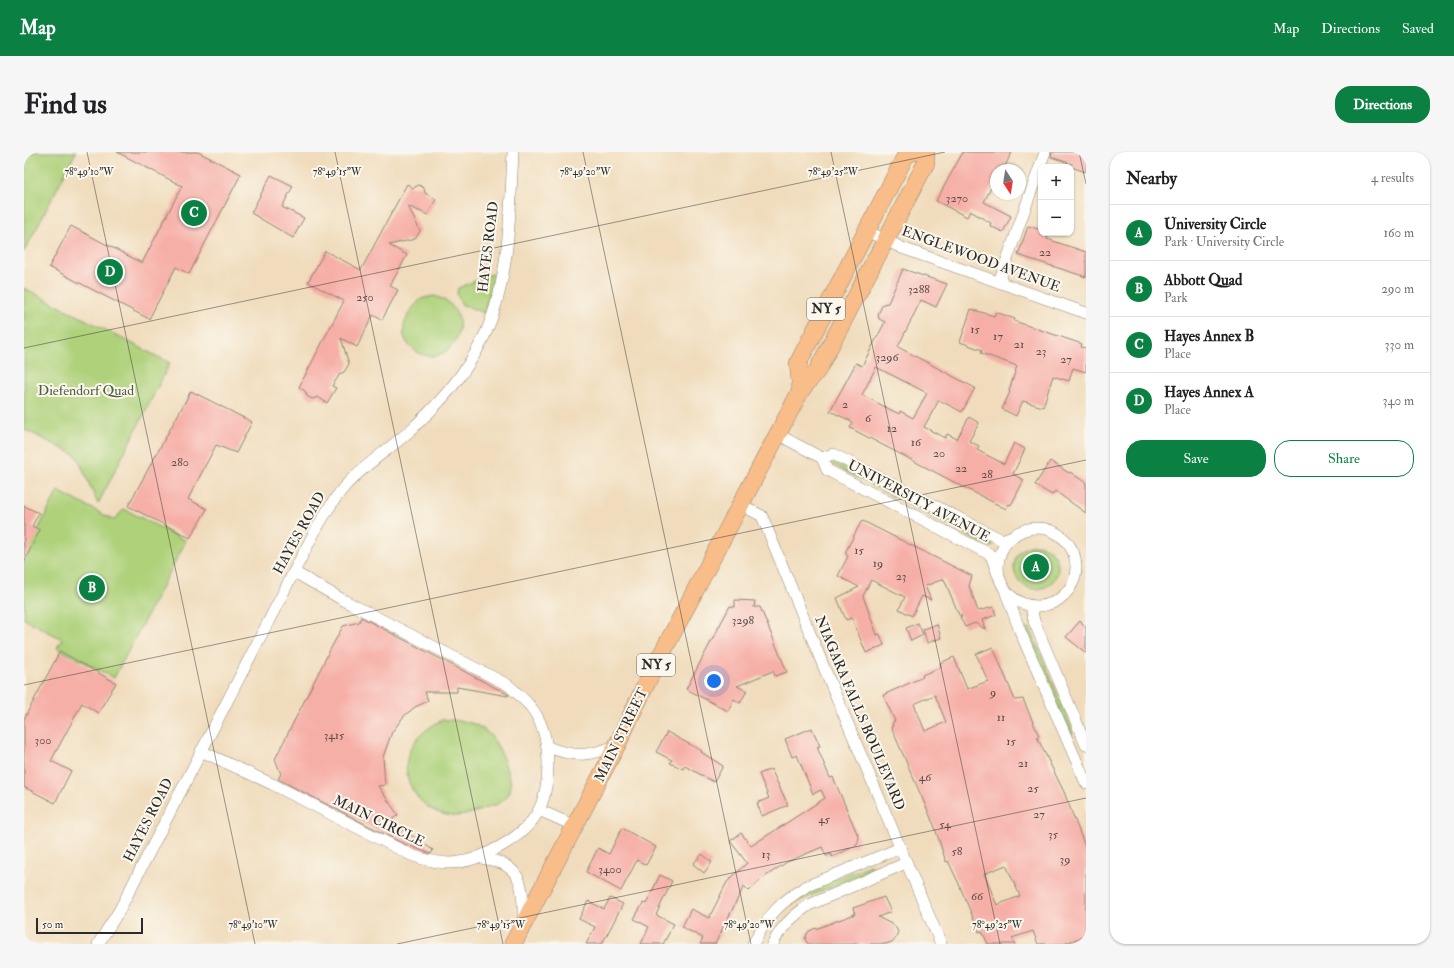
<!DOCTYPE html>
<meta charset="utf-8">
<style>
:root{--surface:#fff;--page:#f6f6f6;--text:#202124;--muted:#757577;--line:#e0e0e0;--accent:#0b8043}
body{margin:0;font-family:"IM FELL Double Pica",serif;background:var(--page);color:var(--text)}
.controls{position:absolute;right:12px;top:12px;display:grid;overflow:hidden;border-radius:8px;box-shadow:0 1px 3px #0004}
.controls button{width:36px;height:36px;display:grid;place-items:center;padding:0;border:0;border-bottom:1px solid var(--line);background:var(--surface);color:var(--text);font:20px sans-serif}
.compass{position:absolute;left:966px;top:12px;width:36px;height:36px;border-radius:50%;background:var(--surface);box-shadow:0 1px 3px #0004;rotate:168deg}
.scale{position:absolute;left:12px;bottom:10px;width:107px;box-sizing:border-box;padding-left:4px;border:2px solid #2b2b2b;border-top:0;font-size:11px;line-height:14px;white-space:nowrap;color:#2b2b2b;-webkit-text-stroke:3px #fbf7ec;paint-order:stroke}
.you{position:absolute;left:690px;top:529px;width:14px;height:14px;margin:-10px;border:3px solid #fff;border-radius:50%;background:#1a73e8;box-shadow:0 0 0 6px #1a73e833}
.badge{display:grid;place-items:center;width:26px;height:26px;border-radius:50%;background:var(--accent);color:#fff;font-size:13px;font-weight:700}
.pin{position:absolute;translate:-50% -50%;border:2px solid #fff;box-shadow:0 1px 4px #0006}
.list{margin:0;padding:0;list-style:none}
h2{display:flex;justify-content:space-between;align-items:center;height:52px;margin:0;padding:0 16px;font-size:17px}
h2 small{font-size:13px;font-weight:400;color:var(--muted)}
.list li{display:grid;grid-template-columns:26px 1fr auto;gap:12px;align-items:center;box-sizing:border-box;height:56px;padding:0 16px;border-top:1px solid var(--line)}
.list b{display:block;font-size:15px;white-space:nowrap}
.list p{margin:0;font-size:13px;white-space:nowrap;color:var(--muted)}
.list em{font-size:13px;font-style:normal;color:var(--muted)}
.actions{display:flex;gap:8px;padding:12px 16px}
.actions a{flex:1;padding:9px 0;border:1px solid var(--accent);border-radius:16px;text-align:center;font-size:14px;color:var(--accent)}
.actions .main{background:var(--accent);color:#fff}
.map{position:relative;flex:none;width:1062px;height:792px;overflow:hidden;border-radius:16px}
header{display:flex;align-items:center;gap:24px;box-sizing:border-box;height:56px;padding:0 20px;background:var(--accent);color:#fff}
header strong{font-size:19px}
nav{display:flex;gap:22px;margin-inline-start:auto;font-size:14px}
.intro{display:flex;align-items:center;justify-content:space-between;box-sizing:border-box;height:96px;padding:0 24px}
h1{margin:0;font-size:28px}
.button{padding:10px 18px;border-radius:16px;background:var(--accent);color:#fff;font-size:14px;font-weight:700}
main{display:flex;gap:24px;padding:0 24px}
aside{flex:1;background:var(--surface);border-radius:16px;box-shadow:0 1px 3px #0004}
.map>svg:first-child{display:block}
</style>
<header>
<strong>Map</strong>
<nav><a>Map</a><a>Directions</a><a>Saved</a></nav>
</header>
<div class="intro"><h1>Find us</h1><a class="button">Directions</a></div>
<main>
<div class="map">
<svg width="1062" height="792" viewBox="0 0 1062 792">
<rect width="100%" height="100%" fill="#fbf7ec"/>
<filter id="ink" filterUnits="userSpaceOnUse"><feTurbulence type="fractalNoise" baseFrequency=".025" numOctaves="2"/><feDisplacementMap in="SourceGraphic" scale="8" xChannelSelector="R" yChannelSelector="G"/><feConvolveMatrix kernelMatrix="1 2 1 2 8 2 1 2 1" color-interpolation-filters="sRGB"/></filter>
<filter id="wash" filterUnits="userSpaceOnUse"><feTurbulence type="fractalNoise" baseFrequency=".012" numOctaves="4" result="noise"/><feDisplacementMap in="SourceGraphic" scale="16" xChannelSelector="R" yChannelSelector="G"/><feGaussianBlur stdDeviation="0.9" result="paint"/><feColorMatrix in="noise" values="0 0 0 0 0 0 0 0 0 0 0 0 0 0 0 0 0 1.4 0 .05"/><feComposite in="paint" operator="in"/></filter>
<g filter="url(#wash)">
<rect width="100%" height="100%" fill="#f0dcbc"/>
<g fill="#aed17a" stroke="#6c7e52">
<polygon points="0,0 52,0 0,100"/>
<polygon points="468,122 471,124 460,161 437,152 433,142 434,136"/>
<polygon points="0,136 146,211 74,352 53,304 0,277"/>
<path d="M410,144C459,157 428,221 393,200C387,196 382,191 380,184C377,172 388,153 398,147C401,145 406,145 410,144Z"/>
<polygon points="809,307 968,390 969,394 965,395 807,312 805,308"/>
<polygon points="34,339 90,368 100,357 162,389 90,526 33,496 38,487 0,467 0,405"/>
<circle cx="1012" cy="415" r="22"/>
<polygon points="1003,476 1006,476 1049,579 1048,582 1046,582 1001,478"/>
<path d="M418,568C452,567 469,577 480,609C482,617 486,625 487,633C487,646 476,652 465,655C455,659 444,663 433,664C399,665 371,627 387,596C394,583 405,575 418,568Z"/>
<polygon points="846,713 848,714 846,718 767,752 780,740"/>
</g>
<g id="blocks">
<g fill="#f6afa7" fill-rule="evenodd">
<polygon points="93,0 174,0 217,22 165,122 152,115 125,167 25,115 47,74 118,111 158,34"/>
<polygon points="939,0 988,0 979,18 972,18 972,26 960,50 987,64 979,80 966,74 967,71 946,59 943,65 912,49"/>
<polygon points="1028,0 1062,0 1062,20 1047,15 1048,12 1027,5"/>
<polygon points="247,23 269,34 258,55 280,66 269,86 227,61"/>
<polygon points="383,32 389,36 395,33 400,36 401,41 412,47 404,63 384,54 396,79 391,87 365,93 383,103 366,134 374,138 358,168 349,163 333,195 317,186 325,212 320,220 316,222 308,234 312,236 303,251 294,245 288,247 283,244 281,239 275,235 320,149 284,130 301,99 337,118"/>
<polygon points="1004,74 1017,78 1017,81 1025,81 1023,87 1062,100 1062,125 994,103"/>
<path d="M879,117L923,132L912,155L897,148L874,195L951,236L938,260L915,248L900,275L921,286L923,282L933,287L945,265L955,271L945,289L955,294L953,298L980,312L990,291L1001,297L989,322L1000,328L987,353L985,352L982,357L826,276L829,270L806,259L832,211L838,214L861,170L855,167L854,162L859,152L864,151ZM852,215L903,241L889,266L876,259L875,262L838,243Z"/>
<polygon points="947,157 970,164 972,160 991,167 990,169 1058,192 1057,195 1062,196 1062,220 1049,216 1045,229 1029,224 1019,255 999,249 992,264 978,257 986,240 985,239 993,214 957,201 958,198 936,190"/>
<polygon points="167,239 228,270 212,301 192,293 164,347 183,357 166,386 104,354"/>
<polygon points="1026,309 1045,321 1046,320 1062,331 1062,361 1031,339 1028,343 1011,333"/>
<polygon points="0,354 15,361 8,374 16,378 0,410"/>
<polygon points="839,369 948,424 945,434 954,459 969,455 972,463 958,468 961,477 951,471 941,475 936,465 938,464 935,463 920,427 901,434 907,448 898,444 888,464 875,457 881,445 847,428 839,444 853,483 856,482 860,493 842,501 828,466 822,468 813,446 835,435 814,424 824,404 822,402 822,399 837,370"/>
<polygon points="711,448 731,449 730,455 736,455 763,520 751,524 749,519 713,534 723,539 716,551 710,547 704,559 662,537 706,454 711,455"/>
<polygon points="337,465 485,543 484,544 433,535 433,540 401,540 404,549 391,555 380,564 368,580 359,605 361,633 354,634 374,663 366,669 409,698 407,702 376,690 254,627 257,622 251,607 306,498 319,474 335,470"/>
<polygon points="1056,469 1062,475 1062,501 1042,485"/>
<polygon points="894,471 899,483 887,489 882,476"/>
<polygon points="913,472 917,486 903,491 899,477"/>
<path d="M969,495L991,548L999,547L1015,584L1013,585L1040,640L1062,697V783L1040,792H1014L1009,779L988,786L991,792H964L958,779L955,780L935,732L924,709L922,710L910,673L867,575L869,574L868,571L871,569L859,543L899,525L898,523L917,515L916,511L930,505L943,537L964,529L952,502ZM911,543L922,570L901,579L890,552ZM982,713L996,744L973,753L960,722Z"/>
<polygon points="36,499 92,531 74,561 58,551 27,609 47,619 31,651 0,635 0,567"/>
<polygon points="788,576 796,594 793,595 806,626 809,625 835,686 833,693 808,705 807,702 802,704 798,695 763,710 739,726 725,739 720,734 691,792 676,792 679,786 658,775 667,757 685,766 703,730 723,711 706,689 717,681 727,694 801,646 797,638 789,642 773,603 768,605 761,587"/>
<polygon points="643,580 678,599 677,600 699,614 690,630 661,614 659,617 646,611 648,608 632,600"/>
<polygon points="747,617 764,653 738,664 733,651 745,646 735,622"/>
<polygon points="598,676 632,695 622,713 613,708 597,739 562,720 574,696 585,702"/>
<polygon points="678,702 688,710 680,721 669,712"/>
<polygon points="636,723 648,729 632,763 650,772 639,792 617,792 625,775 610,767 619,751 622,752"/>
<polygon points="860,745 867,760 854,765 871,774 874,780 870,789 862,792 784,792 781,787 784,780 789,777 794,776 831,762 829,756"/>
<polygon points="586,746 599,752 578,792 562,792 571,775 555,767 564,749 580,757"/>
</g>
</g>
</g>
<g filter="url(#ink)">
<use href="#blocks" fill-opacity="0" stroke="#8e8474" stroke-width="1"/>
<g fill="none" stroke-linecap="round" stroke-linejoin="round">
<g stroke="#8e8474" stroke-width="12">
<g id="minor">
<polyline points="843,79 878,96 1062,161"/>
<polyline points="975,130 1021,0"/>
<polyline points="753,282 798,306 803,318 967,403 974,423"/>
<polyline points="798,306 809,302 978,388 989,384"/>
<polyline points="717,353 738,364 801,518 917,792"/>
<circle cx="1013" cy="415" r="39"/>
<polyline points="982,441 996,479 1062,631"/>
<polyline points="1007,454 1010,469 1062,593"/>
<path d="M524,595C551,606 567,604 593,593"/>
<path d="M177,599L248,632L387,703C422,716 445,713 477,694C512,674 523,653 524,613C524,592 520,571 506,554C499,546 491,539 484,533L321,449L270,420"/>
<polyline points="515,658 551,674"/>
<path d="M457,706C497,711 500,731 499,768"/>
<path d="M74,792L95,759L290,381C300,364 309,347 322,333C343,310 371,294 393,272C421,246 447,215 463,178C486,123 486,59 489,0"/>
<path d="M729,792C744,763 755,751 783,734L876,696"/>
<path d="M749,792C756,775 770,763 785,753L882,711"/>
</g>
</g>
<g stroke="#8e8474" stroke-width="18">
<g id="primary">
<polyline points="777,238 774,211 882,3 889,0"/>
<polyline points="489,792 593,593 626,524 777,238 793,219 902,11 902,0"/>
</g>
</g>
<use href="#minor" stroke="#fff" stroke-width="11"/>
<use href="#primary" stroke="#f8bd89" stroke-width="17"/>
</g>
</g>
<path fill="none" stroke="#2b2b2b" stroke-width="1" stroke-opacity="0.45" d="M63,0L231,792M311,0L479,792M559,0L727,792M807,0L976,792M1055,0L1062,32M0,196L921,0M0,533L1062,308M373,792L1062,646"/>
<g text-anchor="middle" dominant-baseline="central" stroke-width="4" stroke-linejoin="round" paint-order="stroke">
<g font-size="12" fill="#5e4c4a">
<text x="933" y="46">3270</text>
<text x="1021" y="100">22</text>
<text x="895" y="137">3288</text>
<text x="341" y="145">250</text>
<text x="951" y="177">15</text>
<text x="974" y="184">17</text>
<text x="995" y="192">21</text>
<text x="1017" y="199">23</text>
<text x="863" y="205">3296</text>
<text x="1042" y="207">27</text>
<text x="821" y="252">2</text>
<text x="844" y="266">6</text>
<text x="868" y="276">12</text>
<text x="892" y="290">16</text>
<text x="915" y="301">20</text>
<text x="156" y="310">280</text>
<text x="937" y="316">22</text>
<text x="963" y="322">28</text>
<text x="835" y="398">15</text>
<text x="854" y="411">19</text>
<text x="877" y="424">23</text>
<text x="719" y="468">3298</text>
<text x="969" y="540">9</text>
<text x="977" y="565">11</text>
<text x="310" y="583">3415</text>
<text x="19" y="588">300</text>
<text x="987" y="589">15</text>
<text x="999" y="611">21</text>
<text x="901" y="625">46</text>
<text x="1009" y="636">25</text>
<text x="1015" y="662">27</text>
<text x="800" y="667">45</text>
<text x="921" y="672">54</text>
<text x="1029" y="682">35</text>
<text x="933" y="699">58</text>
<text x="742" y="702">13</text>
<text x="1041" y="707">39</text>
<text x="586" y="717">3400</text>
<text x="953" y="744">66</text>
</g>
<g fill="#fbf7ec" stroke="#696865" stroke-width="1">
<rect x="783" y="146" width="38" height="22" rx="3"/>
<rect x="613" y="502" width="38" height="22" rx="3"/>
</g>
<g font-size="13" font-weight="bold" fill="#2b2b2b">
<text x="802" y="157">NY 5</text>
<text x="632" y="513">NY 5</text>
</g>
<g font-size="14" fill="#2b2b2b" stroke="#fbf7ec">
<text transform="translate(464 95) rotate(-83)">HAYES ROAD</text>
<text transform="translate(957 107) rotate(20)">ENGLEWOOD AVENUE</text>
<text transform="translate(895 349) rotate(28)">UNIVERSITY AVENUE</text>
<text transform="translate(275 381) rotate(-61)">HAYES ROAD</text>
<text transform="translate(836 561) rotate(67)">NIAGARA FALLS BOULEVARD</text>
<text transform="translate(597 583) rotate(-64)">MAIN STREET</text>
<text transform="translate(124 668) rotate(-63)">HAYES ROAD</text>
<text transform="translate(355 669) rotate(26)">MAIN CIRCLE</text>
</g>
<g font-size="14" fill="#525d43" stroke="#fbf7ec">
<text x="62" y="238">Diefendorf Quad</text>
</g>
</g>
<g font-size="10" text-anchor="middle" fill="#2b2b2b" stroke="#fbf7ec" stroke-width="4" stroke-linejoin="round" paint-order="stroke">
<text x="65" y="23">78°49'10"W</text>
<text x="313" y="23">78°49'15"W</text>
<text x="561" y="23">78°49'20"W</text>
<text x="809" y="23">78°49'25"W</text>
<text x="229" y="776">78°49'10"W</text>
<text x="477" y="776">78°49'15"W</text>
<text x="725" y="776">78°49'20"W</text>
<text x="973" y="776">78°49'25"W</text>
</g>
</svg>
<div class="controls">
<button>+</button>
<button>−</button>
</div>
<svg class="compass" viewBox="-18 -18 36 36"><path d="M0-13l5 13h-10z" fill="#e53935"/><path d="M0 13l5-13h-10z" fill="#757577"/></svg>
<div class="scale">50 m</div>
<div class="you"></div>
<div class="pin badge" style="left:1012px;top:415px">A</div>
<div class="pin badge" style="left:68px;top:436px">B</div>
<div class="pin badge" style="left:170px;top:61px">C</div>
<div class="pin badge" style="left:86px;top:120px">D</div>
</div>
<aside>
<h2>Nearby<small>4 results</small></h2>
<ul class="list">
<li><span class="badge">A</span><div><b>University Circle</b><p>Park · University Circle</p></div><em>160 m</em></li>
<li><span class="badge">B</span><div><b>Abbott Quad</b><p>Park</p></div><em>290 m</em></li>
<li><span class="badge">C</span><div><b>Hayes Annex B</b><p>Place</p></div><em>330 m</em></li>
<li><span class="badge">D</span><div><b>Hayes Annex A</b><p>Place</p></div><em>340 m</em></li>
</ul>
<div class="actions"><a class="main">Save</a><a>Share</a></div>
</aside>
</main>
